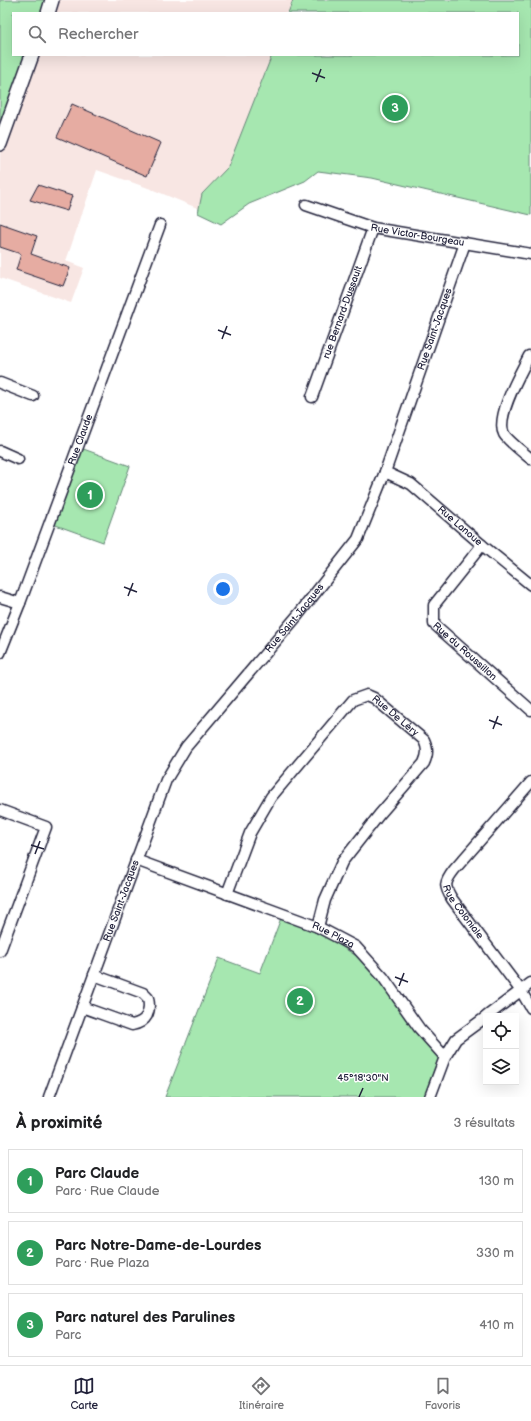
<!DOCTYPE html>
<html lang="fr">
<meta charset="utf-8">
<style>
:root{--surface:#fff;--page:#f2f2f2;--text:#202124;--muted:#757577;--line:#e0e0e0;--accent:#22223b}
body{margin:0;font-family:"Balsamiq Sans",sans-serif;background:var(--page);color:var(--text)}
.controls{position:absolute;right:12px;bottom:12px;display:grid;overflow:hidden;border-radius:0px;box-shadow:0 4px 16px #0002}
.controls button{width:36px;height:36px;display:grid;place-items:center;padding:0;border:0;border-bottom:1px solid var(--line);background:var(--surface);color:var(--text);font:20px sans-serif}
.you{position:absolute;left:223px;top:589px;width:14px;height:14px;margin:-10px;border:3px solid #fff;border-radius:50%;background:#1a73e8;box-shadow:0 0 0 6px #1a73e833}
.badge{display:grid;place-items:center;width:26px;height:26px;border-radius:50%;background:var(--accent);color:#fff;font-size:13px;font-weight:700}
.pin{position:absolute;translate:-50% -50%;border:2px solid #fff;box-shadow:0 1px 4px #0006}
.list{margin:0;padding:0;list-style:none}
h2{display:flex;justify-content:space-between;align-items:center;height:52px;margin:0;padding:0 16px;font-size:17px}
h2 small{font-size:13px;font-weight:400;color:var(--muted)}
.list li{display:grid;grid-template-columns:26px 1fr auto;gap:12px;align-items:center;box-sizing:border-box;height:64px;margin:0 8px 8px;padding:0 8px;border:1px solid var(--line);border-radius:0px}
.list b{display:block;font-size:15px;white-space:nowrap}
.list p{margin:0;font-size:13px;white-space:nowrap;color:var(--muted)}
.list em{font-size:13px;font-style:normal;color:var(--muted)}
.icon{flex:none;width:22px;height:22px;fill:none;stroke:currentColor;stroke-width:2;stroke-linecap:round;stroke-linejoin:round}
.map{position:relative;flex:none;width:531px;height:1097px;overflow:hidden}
.search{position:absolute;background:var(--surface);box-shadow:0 4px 16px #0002;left:12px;right:12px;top:12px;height:44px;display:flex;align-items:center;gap:10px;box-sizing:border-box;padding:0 14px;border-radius:0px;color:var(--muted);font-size:15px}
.sheet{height:268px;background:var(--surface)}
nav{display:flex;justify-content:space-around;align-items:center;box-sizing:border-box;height:56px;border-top:1px solid var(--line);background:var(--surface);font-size:11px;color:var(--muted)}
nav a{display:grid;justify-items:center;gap:2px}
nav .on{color:var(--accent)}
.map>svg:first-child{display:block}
</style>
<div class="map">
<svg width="531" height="1097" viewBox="0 0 531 1097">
<rect width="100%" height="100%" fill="#fff"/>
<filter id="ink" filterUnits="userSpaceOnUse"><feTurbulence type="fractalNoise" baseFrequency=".025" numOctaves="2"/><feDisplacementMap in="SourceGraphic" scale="8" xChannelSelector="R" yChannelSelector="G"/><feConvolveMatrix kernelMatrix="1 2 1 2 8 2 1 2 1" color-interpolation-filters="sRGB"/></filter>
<g filter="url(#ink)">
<g fill="#f8e6e3">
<polygon points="54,0 298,0 293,13 49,13"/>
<polygon points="34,55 278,55 219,217 151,189 97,170 66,261 84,268 71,303 0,278 0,146"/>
</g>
<g fill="#a6e7b0" stroke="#648476">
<polygon points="0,0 47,0 42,13 13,13 13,55 26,55 0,125"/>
<polygon points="293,0 531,0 531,215 372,178 318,171 305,181 249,204 221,224 198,213 202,194 228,167 272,55 518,55 518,13 288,13"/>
<polygon points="78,447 130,466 103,542 50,523"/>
<polygon points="281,918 319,932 369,964 441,1057 428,1097 165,1097 219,958 260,973"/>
</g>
<g fill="#e6aca2" stroke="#22223b">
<polygon points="72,104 161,143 147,176 57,137"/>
<polygon points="38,185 72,196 67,211 30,200"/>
<polygon points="0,223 37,236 31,254 70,268 63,286 16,270 21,254 0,247"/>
</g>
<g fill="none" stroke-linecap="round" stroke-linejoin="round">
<g stroke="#22223b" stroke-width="13">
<g id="minor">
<path id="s1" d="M306,205L373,228L531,254"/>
<path d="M531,357L529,356C521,372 495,417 504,434C507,440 525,454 531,459"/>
<polyline points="0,383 33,396"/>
<path id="s2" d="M312,397L373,228"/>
<polyline points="0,451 18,459"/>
<path id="s3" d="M385,472L411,484L482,545L531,585"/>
<path id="s4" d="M482,545L434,605V624L531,710"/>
<polyline points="0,597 20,603"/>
<path id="s5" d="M0,653L20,603L160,225"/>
<path id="s6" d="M531,782L454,870C444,883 444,886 452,899L521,991L531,1008"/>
<polyline points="0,810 46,827 0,951"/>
<path id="s7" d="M136,860L318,927L356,947L383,977L419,1028L445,1057"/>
<path id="s8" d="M227,894L250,833L271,797L353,700L367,695L374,698L424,740C428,749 428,754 424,763L379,815L342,862L325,900L318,927"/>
<path d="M82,1007L132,1025C147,1022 151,1012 148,998L143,993L94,975"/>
<polyline points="487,1016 531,983"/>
<path id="s9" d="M49,1097L166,780L186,747L298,615L358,539L385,472L465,243"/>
<polyline points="430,1097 445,1057 456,1039 486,1017"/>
</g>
</g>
<g stroke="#22223b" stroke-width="16">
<g id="major">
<polyline points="48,13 52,0"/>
<polyline points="0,144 32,55"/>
</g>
</g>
<use href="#minor" stroke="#fff" stroke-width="10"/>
<use href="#major" stroke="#fff" stroke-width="13"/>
</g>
</g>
<path fill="none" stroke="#22223b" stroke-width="1.5" d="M312,73L325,78M316,82L321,69M218,330L231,335M222,339L227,326M124,587L137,592M128,596L133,583M489,720L502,725M493,729L498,716M31,845L44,849M35,854L40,841M395,977L408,982M399,986L404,973M359,1097L363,1088"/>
<g text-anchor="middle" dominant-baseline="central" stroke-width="3" stroke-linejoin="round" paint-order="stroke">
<g font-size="10" fill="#22223b" stroke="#fff">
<text stroke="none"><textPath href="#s1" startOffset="116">Rue Victor-Bourgeau</textPath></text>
<text stroke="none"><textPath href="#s2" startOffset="90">rue Bernard-Dussault</textPath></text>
<text stroke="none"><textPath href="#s9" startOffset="870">Rue Saint-Jacques</textPath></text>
<text stroke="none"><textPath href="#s5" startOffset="228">Rue Claude</textPath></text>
<text stroke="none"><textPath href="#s3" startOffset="93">Rue Lanoue</textPath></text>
<text stroke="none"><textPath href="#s9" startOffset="545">Rue Saint-Jacques</textPath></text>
<text stroke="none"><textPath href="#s4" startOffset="137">Rue du Roussillon</textPath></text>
<text stroke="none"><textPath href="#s8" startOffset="284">Rue De Léry</textPath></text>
<text stroke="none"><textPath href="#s9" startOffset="209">Rue Saint-Jacques</textPath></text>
<text stroke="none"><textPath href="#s6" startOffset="166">Rue Coloniale</textPath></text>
<text stroke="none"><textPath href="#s7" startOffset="211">Rue Plaza</textPath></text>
</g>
</g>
<g font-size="10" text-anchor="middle" fill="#22223b" stroke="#fff" stroke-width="3" stroke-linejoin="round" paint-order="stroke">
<text x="363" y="1081">45°18'30"N</text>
</g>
</svg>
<div class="controls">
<button><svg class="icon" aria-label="locate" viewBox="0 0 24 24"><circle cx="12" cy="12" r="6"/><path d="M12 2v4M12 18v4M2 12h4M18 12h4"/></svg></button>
<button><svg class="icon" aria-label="layers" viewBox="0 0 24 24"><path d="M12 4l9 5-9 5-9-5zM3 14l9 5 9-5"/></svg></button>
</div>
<div class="you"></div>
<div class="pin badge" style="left:90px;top:495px;background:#2e9e5b">1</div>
<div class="pin badge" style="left:300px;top:1001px;background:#2e9e5b">2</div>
<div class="pin badge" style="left:395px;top:108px;background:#2e9e5b">3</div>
<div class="search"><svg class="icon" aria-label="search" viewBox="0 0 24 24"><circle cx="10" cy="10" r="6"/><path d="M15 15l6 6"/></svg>Rechercher</div>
</div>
<section class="sheet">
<h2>À proximité<small>3 résultats</small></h2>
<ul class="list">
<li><span class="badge" style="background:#2e9e5b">1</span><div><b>Parc Claude</b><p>Parc · Rue Claude</p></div><em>130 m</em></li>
<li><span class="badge" style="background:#2e9e5b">2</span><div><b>Parc Notre-Dame-de-Lourdes</b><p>Parc · Rue Plaza</p></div><em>330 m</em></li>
<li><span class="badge" style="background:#2e9e5b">3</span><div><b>Parc naturel des Parulines</b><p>Parc</p></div><em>410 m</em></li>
</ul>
</section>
<nav>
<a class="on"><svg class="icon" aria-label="map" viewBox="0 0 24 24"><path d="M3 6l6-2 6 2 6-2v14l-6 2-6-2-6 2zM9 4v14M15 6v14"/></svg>Carte</a>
<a><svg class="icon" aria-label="directions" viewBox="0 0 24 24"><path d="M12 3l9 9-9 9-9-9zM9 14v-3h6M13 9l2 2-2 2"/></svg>Itinéraire</a>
<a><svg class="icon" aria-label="saved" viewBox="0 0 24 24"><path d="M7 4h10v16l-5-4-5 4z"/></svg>Favoris</a>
</nav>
